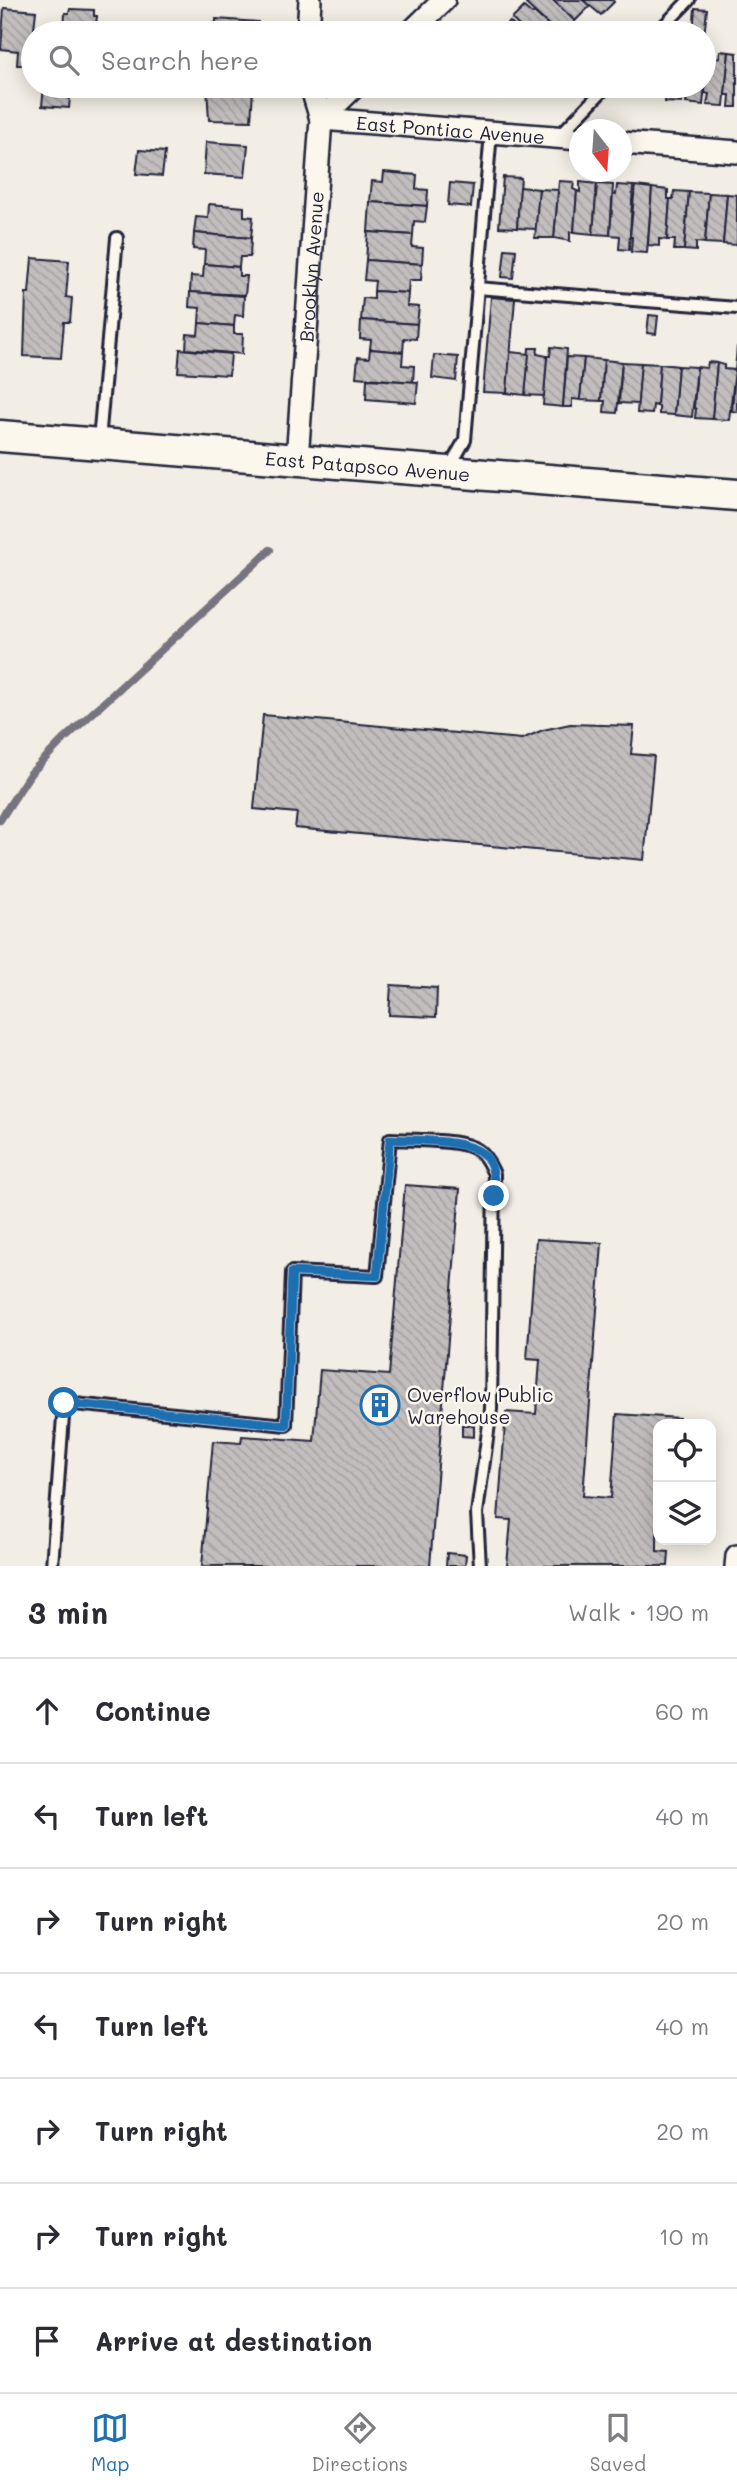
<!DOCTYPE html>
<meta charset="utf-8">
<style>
:root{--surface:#fff;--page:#f2f2f3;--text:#2b2b33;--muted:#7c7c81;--line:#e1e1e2;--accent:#1f6fb2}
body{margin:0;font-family:Mali,sans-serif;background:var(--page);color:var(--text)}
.controls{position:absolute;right:21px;bottom:21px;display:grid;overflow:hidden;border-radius:14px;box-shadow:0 4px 18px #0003}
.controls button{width:63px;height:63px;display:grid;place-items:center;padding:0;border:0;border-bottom:2px solid var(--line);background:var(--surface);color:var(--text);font:35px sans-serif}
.compass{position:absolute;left:569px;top:119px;width:63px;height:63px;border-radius:50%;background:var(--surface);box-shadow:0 4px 18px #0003;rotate:163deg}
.stop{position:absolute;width:21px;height:21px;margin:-16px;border:5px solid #1f6fb2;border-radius:50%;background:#fff}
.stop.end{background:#1f6fb2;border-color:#fff;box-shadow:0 2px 7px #0008}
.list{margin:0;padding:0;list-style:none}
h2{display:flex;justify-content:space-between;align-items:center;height:91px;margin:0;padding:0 28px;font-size:30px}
h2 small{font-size:23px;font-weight:400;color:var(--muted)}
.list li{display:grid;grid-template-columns:46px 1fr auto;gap:21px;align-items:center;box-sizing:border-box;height:105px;padding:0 28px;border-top:2px solid var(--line)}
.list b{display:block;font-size:26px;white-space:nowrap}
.list em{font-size:23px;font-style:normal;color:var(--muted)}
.icon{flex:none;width:38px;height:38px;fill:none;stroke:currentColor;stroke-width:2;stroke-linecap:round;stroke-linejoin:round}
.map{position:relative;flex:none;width:737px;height:1566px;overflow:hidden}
.search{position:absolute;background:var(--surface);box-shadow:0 4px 18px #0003;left:21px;right:21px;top:21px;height:77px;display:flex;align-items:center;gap:18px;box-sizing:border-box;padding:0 24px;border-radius:38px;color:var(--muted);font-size:26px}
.sheet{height:826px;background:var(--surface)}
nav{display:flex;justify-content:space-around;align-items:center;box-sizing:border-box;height:98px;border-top:2px solid var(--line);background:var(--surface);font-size:19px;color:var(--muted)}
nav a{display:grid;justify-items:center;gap:4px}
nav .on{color:var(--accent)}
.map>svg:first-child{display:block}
</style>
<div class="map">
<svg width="737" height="1566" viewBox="0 0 737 1566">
<defs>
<pattern id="building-back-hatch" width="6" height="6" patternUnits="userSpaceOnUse" patternTransform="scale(1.75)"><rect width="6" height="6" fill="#c2bebe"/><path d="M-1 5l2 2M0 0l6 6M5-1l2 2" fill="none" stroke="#a6a3a4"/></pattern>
</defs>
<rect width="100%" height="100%" fill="#f2eee5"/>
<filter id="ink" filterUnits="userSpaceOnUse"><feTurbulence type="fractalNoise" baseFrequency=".0143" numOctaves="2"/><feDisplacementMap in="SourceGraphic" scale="14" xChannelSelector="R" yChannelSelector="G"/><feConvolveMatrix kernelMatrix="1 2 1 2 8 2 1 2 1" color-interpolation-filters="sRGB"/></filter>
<g filter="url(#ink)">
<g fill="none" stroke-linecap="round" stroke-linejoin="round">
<polyline stroke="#76747f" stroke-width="8" points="0,820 30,774 62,741 270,550"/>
</g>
<g fill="url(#building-back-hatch)" stroke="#22223b" stroke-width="2">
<polygon points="531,0 553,0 575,21 564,33 557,33 526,4"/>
<polygon points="553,0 583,0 590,6 575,21"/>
<polygon points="583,0 613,0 614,2 601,15"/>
<polygon points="524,7 532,14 534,12 557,33 526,33 512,19"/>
<polygon points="4,8 36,11 30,65 17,65 18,51 1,49"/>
<polygon points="695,8 707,9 704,37 704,33 693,33"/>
<polygon points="70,9 94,10 94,16 97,16 95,33 64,33 65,13 69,13"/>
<polygon points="216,19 258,22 257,33 212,33 213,23 216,24"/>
<polygon points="510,22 518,30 520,27 526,33 499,33"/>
<polygon points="117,24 141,25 140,30 149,30 149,33 117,33"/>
<polygon points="720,51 729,52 724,106 707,105 709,94 705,93 708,53 709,57 719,58"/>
<polygon points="729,52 737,53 737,107 729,107 730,95 725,95"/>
<polygon points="704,53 708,53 703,105 686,103 687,92 683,91 684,86 704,86"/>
<polygon points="44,86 71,86 69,108 42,106"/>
<polygon points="489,86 514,86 502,98"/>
<polygon points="661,86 684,86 682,103 665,102 666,90 660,90"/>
<polygon points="207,87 253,90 251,121 209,120"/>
<polygon points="206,142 248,145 245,177 204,174"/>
<polygon points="139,150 165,152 162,176 136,174"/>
<polygon points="384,172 417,175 416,189 428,190 427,206 370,202 372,181 383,182"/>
<polygon points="503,177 521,178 517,228 499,227"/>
<polygon points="559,181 574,182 573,189 577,191 574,232 570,232 570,241 554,238"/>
<polygon points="580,182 597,184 593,234 574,232 577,191 580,192"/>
<polygon points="450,183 473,185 471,207 448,205"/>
<polygon points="597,184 613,185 610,235 593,234"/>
<polygon points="617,185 633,186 629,250 619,249 620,236 610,235 613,194 616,195"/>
<polygon points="635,186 652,188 647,253 631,252 632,237 630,237"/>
<polygon points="520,187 539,189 536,229 517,228"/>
<polygon points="652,188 668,190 668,199 670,199 667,240 659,239 659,246 648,245"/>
<polygon points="539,189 558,190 554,238 535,238"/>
<polygon points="674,191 689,192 684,250 674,250 675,240 667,240 670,199 673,199"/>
<polygon points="689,192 709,193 705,243 696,242 696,251 684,250"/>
<polygon points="709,193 727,194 723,244 705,243"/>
<polygon points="727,194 737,195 737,245 723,244"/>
<polygon points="370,202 427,206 425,222 414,221 413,235 368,232"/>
<polygon points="209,204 244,207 244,216 253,217 251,238 194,233 196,217 208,218"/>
<polygon points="368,232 413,235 412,247 423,248 422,264 366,260"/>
<polygon points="194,233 251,238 250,257 240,257 239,267 204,264 205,250 193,249"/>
<polygon points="505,249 516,250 513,278 502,277"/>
<polygon points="32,258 69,261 66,297 72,298 70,322 64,322 61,358 24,356 26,293 29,293"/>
<polygon points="366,260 422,264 421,280 409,280 408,293 374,291 375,281 364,280"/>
<polygon points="204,264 239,267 239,276 247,276 245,295 190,292 191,276 203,277"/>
<polygon points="374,291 408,293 407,306 419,307 417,324 361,320 363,298 374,299"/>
<polygon points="190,292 244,296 243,316 235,315 234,326 199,323 200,308 189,307"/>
<polygon points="491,297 515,299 507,393 483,392"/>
<polygon points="649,315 658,316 656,334 647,333"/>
<polygon points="361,320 417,324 416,339 404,338 403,352 370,349 371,340 360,339"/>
<polygon points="199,323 234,326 234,334 243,334 242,354 186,349 187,334 198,335"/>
<polygon points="737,346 737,412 732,411"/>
<polygon points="551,347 567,349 563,407 543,405 547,356 550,356"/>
<polygon points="529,348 538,348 537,354 547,356 544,396 525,395"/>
<polygon points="180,349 231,354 229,375 178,372"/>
<polygon points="370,349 403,352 402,365 414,366 413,382 356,377 358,357 369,358"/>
<polygon points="510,352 529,354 525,395 507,393"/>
<polygon points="434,355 458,357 456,381 432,378"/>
<polygon points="567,357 584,358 580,400 572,399 572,407 563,407"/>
<polygon points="584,358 604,360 601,401 580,400"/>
<polygon points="604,360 622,362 617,413 604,412 605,401 601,401"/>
<polygon points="622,362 641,363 638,404 619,403"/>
<polygon points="708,362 717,363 712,419 695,418 696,409 694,408 697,367 707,368"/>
<polygon points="641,363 660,364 657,406 653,405 652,414 637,413"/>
<polygon points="717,363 724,365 724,369 735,370 729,420 712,419"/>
<polygon points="660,364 678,366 674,415 659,414 659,406 657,406"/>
<polygon points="678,366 697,367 692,417 674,415"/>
<polygon points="367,379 418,382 416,403 366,399"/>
<polygon points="263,715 522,739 543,730 570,724 634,726 631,754 654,756 644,860 295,828 297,813 254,809"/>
<polygon points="391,985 437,988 436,1017 389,1015"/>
<polygon points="405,1185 460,1189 430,1566 202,1566 213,1441 241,1443 242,1436 314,1441 320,1370 389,1375"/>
<polygon points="536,1239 602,1243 583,1496 611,1498 617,1414 679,1418 679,1424 658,1424 657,1551 669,1552 668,1566 507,1566 511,1520 498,1519 506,1412 536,1414 540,1360 527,1359"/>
<polygon points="462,1425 474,1425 474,1437 462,1436"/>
<polygon points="447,1553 466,1555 465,1566 446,1566"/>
</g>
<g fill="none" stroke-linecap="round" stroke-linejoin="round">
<g stroke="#22223b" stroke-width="16">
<g id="service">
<polyline points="657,33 689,0"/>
<polyline points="559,136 607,86"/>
<polyline points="477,288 737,308"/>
<polyline points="99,441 117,238"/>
<polyline points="448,470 465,440 491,132"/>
<path d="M52,1566L64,1403L286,1425L292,1272L377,1276L390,1139C410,1140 457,1139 474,1148C485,1153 489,1164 494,1174L491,1409L477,1513L480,1566"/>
</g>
</g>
<g stroke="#22223b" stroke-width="26">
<g id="minor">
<polyline points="308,33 310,0"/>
<polyline points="410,33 444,0"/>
<polyline points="311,86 321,119"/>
<path id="s1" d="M321,119L580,139"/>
<polyline points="622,143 737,152"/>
<path id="s2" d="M297,460L321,119L355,86"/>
<polyline points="736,1566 737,1556"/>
</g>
</g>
<g stroke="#22223b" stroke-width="35">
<g id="secondary">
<path id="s3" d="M0,436L737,495"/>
</g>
</g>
<use href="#service" stroke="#fbf7ec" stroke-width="10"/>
<use href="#minor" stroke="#fbf7ec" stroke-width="21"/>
<use href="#secondary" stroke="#fbf7ec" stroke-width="30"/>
</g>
</g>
<g fill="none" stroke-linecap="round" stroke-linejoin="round" filter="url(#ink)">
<path stroke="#1f6fb2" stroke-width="9" d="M64,1403L286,1425L292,1272L377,1276L390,1139C413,1141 472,1138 487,1158C495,1169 494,1183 494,1196"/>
</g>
<defs>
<g id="building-ring" transform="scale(2.0125)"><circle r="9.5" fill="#fbf7ec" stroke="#1f6fb2" stroke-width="1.5"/><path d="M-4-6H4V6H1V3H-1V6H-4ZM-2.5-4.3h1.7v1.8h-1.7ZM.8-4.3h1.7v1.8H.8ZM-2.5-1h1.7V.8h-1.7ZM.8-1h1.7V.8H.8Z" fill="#1f6fb2"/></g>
</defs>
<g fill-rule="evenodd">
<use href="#building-ring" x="380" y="1405"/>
</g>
<g text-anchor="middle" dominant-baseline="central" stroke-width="5" stroke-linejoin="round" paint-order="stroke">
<g font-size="19" fill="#22223b" stroke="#fbf7ec">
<text stroke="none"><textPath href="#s1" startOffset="130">East Pontiac Avenue</textPath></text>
<text stroke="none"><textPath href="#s2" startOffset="194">Brooklyn Avenue</textPath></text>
<text stroke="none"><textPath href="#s3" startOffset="369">East Patapsco Avenue</textPath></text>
</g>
<g font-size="19" fill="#22223b" stroke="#fbf7ec" text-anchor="start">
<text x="407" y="1394">Overflow Public<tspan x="407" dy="22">Warehouse</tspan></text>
</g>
</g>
</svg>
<div class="controls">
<button><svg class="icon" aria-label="locate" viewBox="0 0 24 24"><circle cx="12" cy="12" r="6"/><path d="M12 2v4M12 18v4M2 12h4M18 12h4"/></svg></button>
<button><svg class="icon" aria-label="layers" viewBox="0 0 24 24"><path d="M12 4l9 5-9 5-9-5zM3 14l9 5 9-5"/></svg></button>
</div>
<svg class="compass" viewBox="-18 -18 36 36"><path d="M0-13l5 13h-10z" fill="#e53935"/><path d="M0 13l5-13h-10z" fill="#7c7c81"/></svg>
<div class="stop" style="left:64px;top:1403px"></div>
<div class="stop end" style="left:494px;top:1196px"></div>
<div class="search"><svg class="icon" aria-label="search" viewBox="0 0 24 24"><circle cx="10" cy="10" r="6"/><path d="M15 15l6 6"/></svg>Search here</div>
</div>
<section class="sheet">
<h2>3 min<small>Walk · 190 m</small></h2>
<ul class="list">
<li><svg class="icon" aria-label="ahead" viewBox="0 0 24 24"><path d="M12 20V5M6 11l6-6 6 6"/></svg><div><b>Continue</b></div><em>60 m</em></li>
<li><svg class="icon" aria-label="left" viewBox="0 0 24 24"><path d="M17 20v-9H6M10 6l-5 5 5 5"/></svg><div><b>Turn left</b></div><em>40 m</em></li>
<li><svg class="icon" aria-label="right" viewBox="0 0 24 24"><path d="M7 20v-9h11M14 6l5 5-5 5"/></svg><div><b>Turn right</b></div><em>20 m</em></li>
<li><svg class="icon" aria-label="left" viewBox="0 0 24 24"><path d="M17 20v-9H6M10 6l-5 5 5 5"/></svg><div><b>Turn left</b></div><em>40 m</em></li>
<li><svg class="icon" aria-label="right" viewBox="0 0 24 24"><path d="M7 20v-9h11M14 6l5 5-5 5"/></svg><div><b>Turn right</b></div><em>20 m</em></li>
<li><svg class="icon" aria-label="right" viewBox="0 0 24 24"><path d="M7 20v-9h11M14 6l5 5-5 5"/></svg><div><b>Turn right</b></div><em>10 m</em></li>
<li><svg class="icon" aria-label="arrive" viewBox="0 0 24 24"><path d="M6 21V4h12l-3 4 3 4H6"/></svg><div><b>Arrive at destination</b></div></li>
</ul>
</section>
<nav>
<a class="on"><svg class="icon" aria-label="map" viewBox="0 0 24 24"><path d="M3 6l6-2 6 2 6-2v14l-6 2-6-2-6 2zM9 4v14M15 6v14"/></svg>Map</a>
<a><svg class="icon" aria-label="directions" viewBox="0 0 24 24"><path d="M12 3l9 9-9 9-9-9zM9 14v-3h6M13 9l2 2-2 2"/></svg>Directions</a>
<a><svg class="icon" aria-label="saved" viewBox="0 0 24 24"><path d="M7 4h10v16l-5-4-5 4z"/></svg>Saved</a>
</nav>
